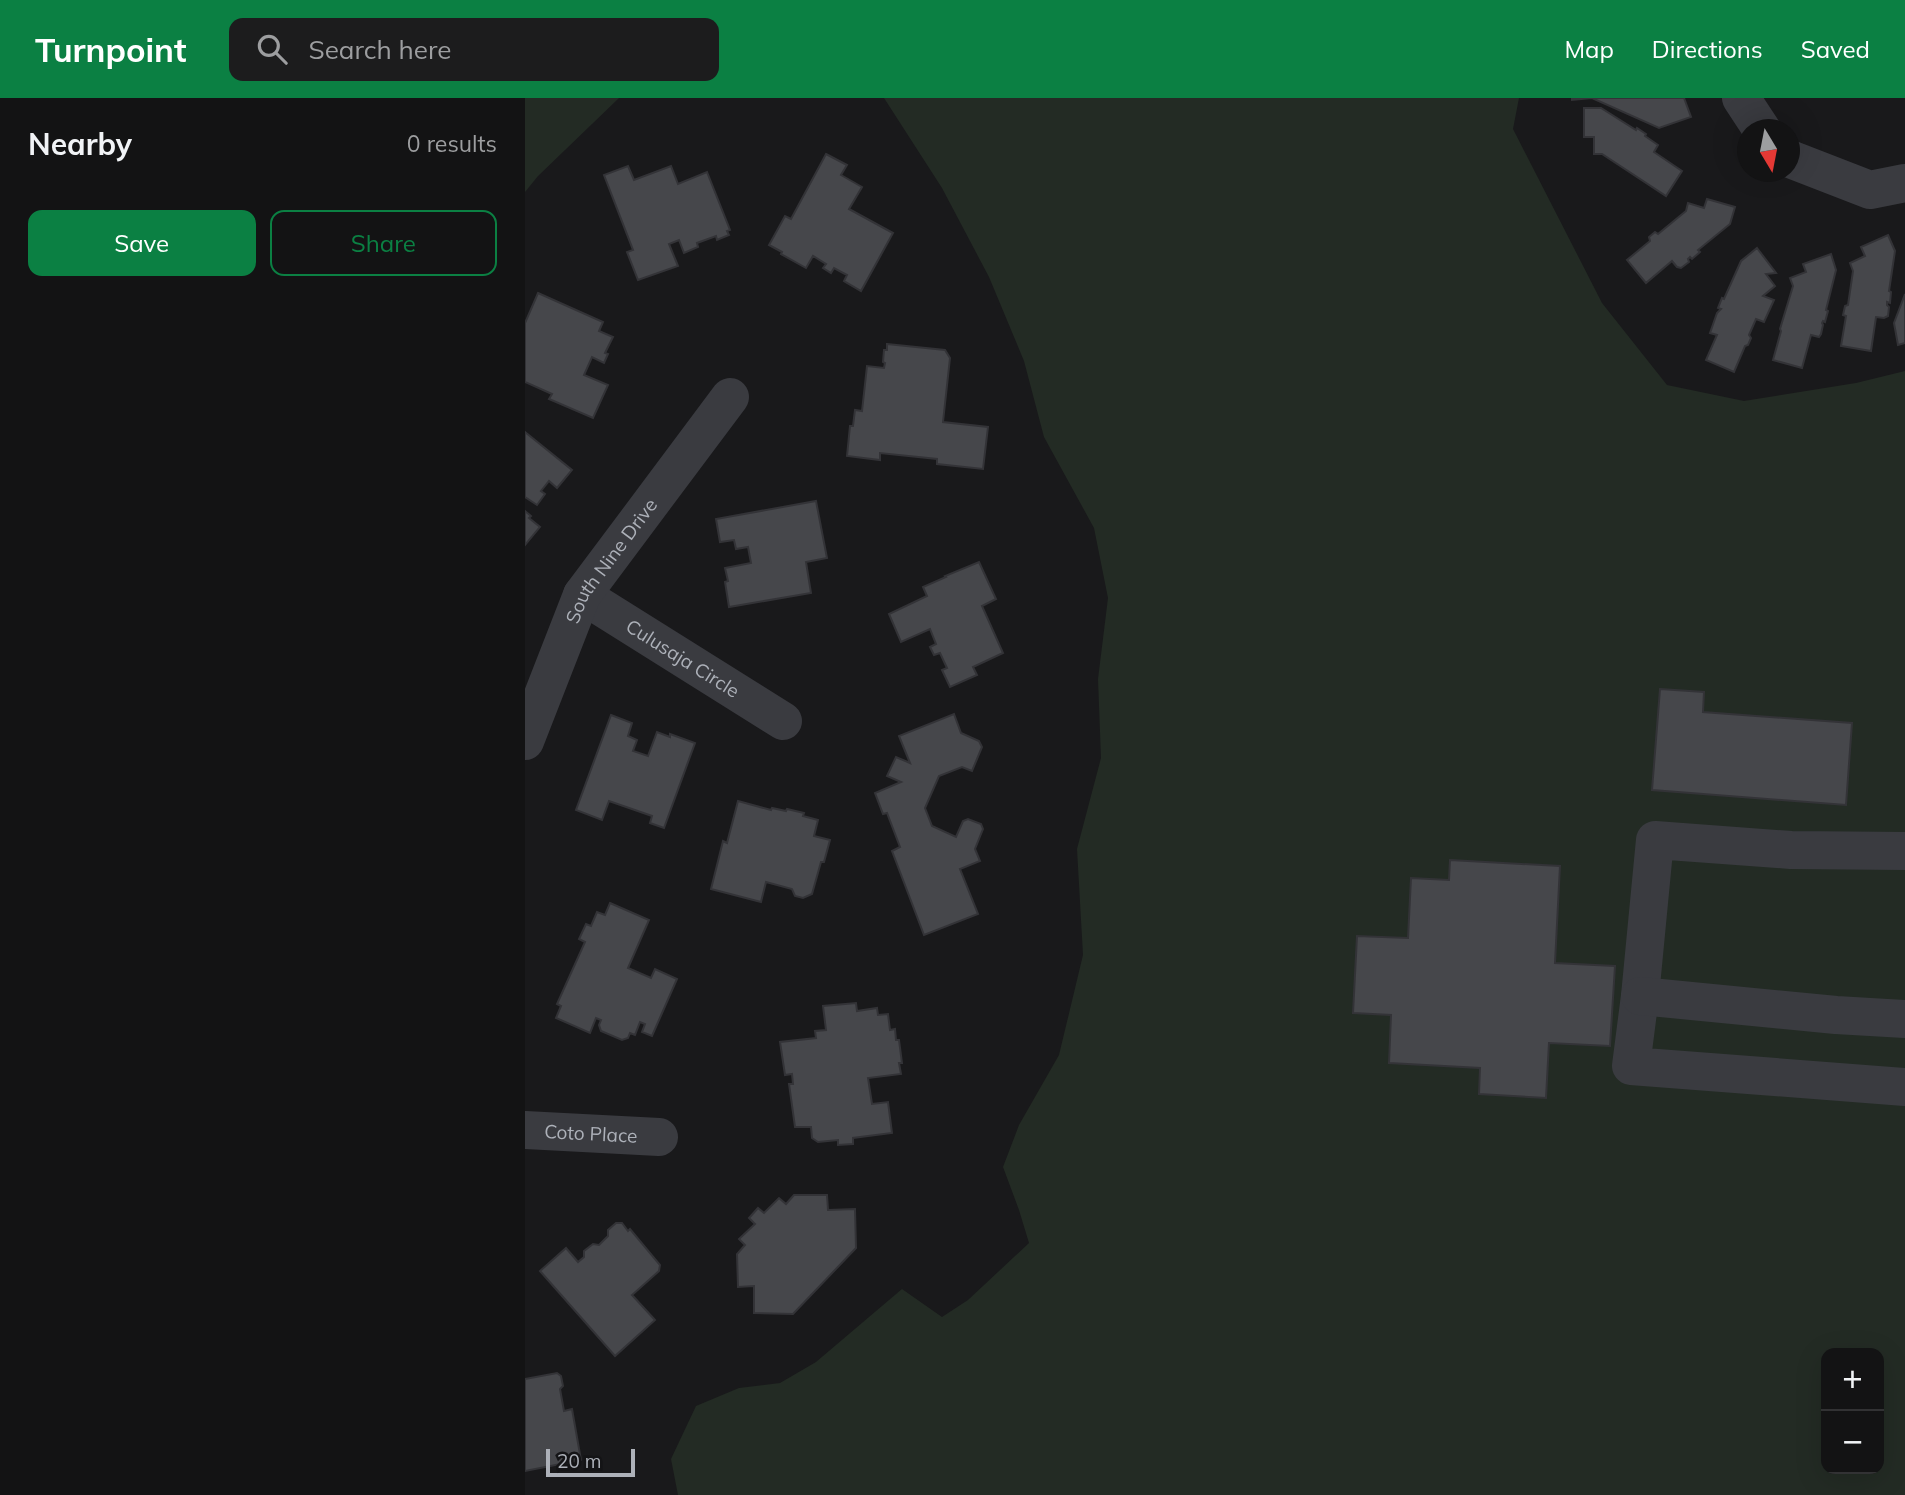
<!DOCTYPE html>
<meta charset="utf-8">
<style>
:root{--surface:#131314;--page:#1c1c1d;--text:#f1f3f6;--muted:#9d9ea0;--line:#323234;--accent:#0b8043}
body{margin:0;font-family:Mulish,sans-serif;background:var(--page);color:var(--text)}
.controls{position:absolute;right:21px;bottom:21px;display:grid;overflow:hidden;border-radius:14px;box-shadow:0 7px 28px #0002}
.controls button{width:63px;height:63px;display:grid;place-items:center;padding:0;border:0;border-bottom:2px solid var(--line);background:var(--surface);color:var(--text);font:35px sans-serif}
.compass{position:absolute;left:1212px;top:21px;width:63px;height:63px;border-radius:50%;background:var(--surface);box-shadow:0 7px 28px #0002;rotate:170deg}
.scale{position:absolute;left:21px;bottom:18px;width:89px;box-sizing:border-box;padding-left:7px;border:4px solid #adb1b9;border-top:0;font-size:19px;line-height:24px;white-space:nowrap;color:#adb1b9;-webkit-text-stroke:5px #141416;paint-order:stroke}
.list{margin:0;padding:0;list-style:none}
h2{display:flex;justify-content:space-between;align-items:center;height:91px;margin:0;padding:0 28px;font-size:30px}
h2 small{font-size:23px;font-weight:400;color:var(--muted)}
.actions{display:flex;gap:14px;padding:21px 28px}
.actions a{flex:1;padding:16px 0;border:2px solid var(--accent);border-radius:14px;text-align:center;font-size:24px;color:var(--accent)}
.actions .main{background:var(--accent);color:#fff}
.icon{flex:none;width:38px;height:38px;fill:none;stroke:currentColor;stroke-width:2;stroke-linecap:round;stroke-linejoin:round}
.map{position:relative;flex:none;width:1380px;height:1397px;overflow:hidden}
header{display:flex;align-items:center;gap:42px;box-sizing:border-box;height:98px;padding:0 35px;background:var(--accent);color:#fff}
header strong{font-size:33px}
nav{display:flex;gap:38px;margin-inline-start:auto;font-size:24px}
.search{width:490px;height:63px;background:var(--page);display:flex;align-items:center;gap:18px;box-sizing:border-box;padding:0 24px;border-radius:14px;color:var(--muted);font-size:26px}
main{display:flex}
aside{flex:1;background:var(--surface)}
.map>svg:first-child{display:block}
</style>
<header>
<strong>Turnpoint</strong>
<div class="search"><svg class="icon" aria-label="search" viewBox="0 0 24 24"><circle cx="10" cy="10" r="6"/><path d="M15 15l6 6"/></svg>Search here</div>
<nav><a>Map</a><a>Directions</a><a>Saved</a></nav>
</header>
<main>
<aside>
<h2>Nearby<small>0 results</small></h2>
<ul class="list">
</ul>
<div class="actions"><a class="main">Save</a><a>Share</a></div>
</aside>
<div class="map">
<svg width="1380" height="1397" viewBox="0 0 1380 1397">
<rect width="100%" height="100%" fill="#19191b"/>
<g fill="#232b24" fill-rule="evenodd">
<polygon points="0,0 94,0 13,78 0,94"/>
<path d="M359,0H994L988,31L1077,205L1142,287L1219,303L1331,285L1380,273V1397H153L146,1361L171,1308L214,1290L255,1285L291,1264L377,1191L417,1219L443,1202L504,1145L494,1112L478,1069L494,1027L534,957L558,857L552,751L576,660L573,581L583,500L569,430L519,339L499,263L464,179L417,90ZM1301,1255H1354V1371H1301Z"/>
</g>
<g fill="#46474b" stroke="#333337" stroke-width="2">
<polygon points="1047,0 1159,0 1166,19 1134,30 1067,0 1047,2"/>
<polygon points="1059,10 1076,10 1111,32 1112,30 1121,36 1120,38 1133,47 1129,54 1157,73 1141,98 1077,56 1069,56 1069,39 1059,39"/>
<polygon points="301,56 322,67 316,77 337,89 324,111 368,135 336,193 319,183 322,177 309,170 306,175 298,170 301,166 288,158 281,170 256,156 257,154 244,147 260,118 266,121"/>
<polygon points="103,68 109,82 146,68 153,86 182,74 205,132 202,133 204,137 192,142 191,138 172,145 173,149 159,155 154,142 144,146 153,168 113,182 102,154 108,152 79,77"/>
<polygon points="1182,101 1210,109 1205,126 1173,152 1175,154 1167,161 1165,159 1163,161 1164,164 1156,170 1152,169 1147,163 1121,185 1102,162 1125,143 1124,139 1130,134 1133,136 1161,113 1163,105 1179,110"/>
<polygon points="1363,137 1370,153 1364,193 1366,194 1365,205 1362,204 1362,207 1364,209 1363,218 1359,220 1351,219 1346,253 1316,248 1321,218 1318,217 1320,208 1323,207 1328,173 1325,165 1340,158 1336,149"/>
<polygon points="1232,150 1251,175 1241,176 1250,188 1238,198 1249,202 1239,224 1231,221 1224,237 1226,240 1223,247 1220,248 1209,274 1181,262 1192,237 1185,235 1192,215 1196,211 1193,210 1197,200 1199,201 1216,163"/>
<polygon points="1306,156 1311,172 1301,212 1303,213 1300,224 1298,223 1297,225 1298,227 1296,236 1294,239 1286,237 1277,270 1248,262 1256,233 1255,231 1268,188 1265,180 1281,174 1278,166"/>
<polygon points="13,195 78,224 74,233 88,239 80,255 83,256 79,265 67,259 59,277 83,287 68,320 24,301 27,296 0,284 0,225"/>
<polygon points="1380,196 1380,245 1373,247 1369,225"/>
<polygon points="362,246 420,252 425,260 418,324 463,329 458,371 412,366 412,361 355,355 355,362 322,358 325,328 328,328 330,312 337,313 342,268 359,270 360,265 358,264 359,252 362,252"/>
<polygon points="0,334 47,372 32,390 24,383 16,393 20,396 12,407 0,399"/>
<polygon points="291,403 302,460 281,464 286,495 204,509 200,484 203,483 200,470 226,465 223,449 211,451 209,442 195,444 191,421"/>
<polygon points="0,413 6,418 4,420 15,429 0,447"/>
<polygon points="454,464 471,501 457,508 478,555 448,569 452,577 425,589 417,572 422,570 415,555 409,557 405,549 411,546 405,531 376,544 364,516 402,498 398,489 421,479 420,478"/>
<polygon points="1135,591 1179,594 1178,614 1327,625 1321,707 1127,692"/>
<polygon points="429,616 436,635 454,643 457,649 447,673 437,669 414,678 400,710 407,728 431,739 438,723 443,721 456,726 458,731 450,751 455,763 435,771 453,816 399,837 367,753 375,749 362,715 358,716 350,695 376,684 362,678 371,659 385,665 374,638"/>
<polygon points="86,617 107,625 103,638 112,642 108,653 123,658 132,634 145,639 145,636 170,645 139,730 125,725 127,718 84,703 77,722 51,712"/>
<polygon points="213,703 246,712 247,710 261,713 262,711 279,715 278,718 293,722 289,738 305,742 299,764 296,764 287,796 278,800 270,798 267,791 241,784 236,804 186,791 198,743 202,745"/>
<polygon points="925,762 1035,768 1030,865 1090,868 1085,948 1024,945 1021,1000 954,996 955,970 864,965 866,917 828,915 832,838 883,840 886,780 924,782"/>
<polygon points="85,805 124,822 103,870 126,880 130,871 152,881 127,938 117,934 120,926 115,924 110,937 105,935 103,940 97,942 76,933 74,927 76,922 71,920 65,935 31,920 36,908 32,906 60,844 54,841 61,826 66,828 72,814 80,817"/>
<polygon points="331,905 332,913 352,910 353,917 363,916 365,932 370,931 371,942 374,942 377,965 374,965 376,976 343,980 347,1006 363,1004 367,1035 328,1040 328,1046 313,1047 313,1042 293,1044 287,1040 286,1029 270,1029 264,986 268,986 267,976 260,977 255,944 291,940 290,933 301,932 298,908"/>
<polygon points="269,1097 302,1097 303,1112 330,1111 331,1150 268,1216 229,1215 229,1188 213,1189 212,1156 220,1147 214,1141 230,1126 224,1120 233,1110 239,1115 254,1100 261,1106"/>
<polygon points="91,1125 97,1125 103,1133 105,1131 135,1167 134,1173 107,1197 130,1222 90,1258 15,1173 41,1150 53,1164 59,1159 59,1153 68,1146 74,1147 83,1138 83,1132"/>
<polygon points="32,1275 36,1278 38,1288 35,1291 39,1313 47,1311 56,1362 0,1373 0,1281"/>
</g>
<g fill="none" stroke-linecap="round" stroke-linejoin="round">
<g stroke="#3a3b40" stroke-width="38">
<polyline points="1216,0 1237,32"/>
<polyline points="1265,61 1345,92 1380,85"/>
<path id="s1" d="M57,497L258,623"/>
<path id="s2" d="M0,643L57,497L205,299"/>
<polyline points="1380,753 1266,752 1130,742 1115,898 1106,968 1380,989"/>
<polyline points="1115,898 1311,917 1380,921"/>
<path id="s3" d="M0,1032L134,1039"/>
</g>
</g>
<g text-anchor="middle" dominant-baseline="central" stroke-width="6" stroke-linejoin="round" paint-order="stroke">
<g font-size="19" fill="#adb1b9" stroke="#141416">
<text stroke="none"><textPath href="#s2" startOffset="201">South Nine Drive</textPath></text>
<text stroke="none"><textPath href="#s1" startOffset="119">Culusaja Circle</textPath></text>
<text stroke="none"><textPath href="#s3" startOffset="66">Coto Place</textPath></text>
</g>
</g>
</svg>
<div class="controls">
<button>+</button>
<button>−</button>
</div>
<svg class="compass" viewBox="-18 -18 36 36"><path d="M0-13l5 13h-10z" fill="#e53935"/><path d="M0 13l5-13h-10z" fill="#9d9ea0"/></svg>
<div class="scale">20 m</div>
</div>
</main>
